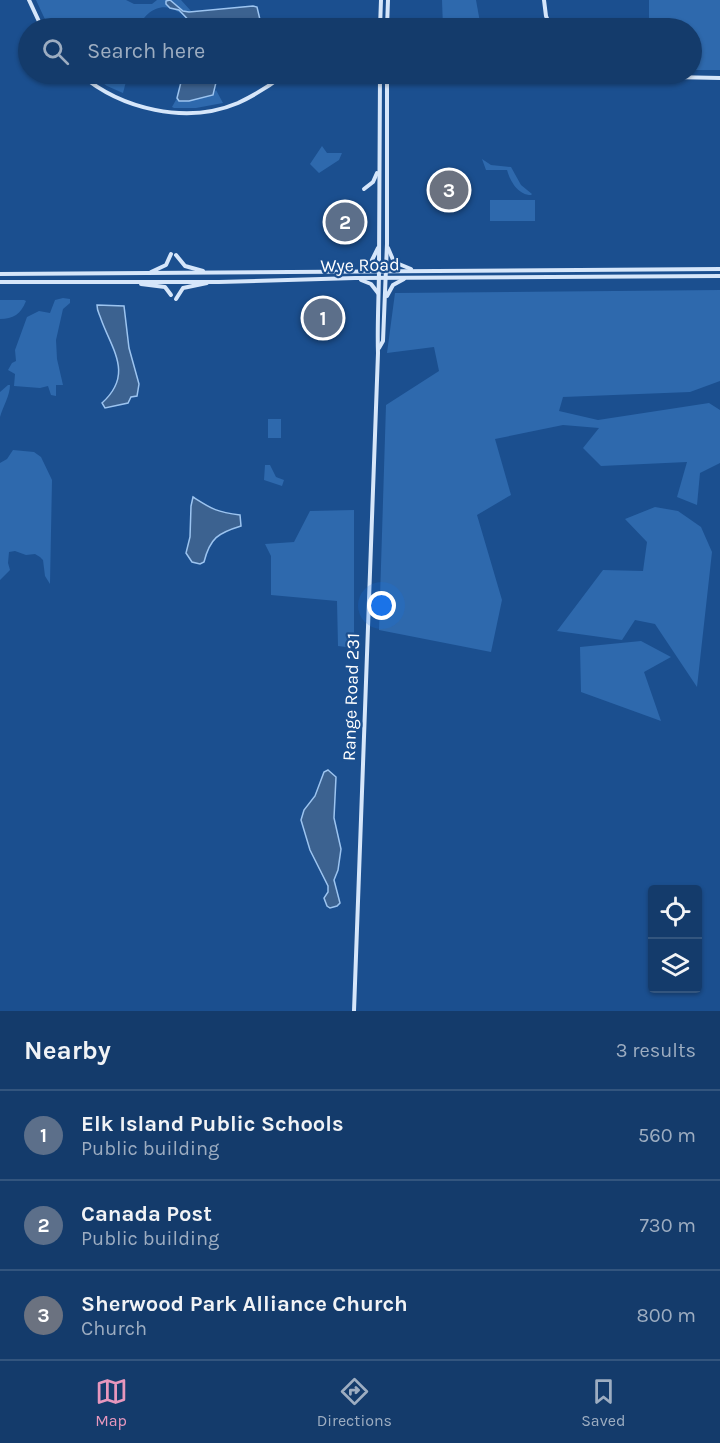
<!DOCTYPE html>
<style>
:root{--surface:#143b6b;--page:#1d4271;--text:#f1f3f6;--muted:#9dadc1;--line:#33557e;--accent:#e797bd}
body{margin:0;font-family:Karla,sans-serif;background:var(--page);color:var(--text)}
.controls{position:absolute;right:18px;bottom:18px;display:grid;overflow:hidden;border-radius:6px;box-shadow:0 2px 4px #0004}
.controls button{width:54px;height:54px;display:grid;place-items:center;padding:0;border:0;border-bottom:2px solid var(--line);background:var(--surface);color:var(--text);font:30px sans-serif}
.you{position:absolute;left:382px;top:606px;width:21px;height:21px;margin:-15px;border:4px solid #fff;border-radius:50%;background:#1a73e8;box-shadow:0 0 0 9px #1a73e833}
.badge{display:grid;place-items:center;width:39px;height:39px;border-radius:50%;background:var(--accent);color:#fff;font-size:20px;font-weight:700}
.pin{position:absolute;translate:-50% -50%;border:3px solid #fff;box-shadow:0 2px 6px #0006}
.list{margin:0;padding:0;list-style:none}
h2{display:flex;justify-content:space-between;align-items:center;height:78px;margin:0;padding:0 24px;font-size:26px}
h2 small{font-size:20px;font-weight:400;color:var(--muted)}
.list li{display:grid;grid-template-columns:39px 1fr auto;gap:18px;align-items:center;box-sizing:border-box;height:90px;padding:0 24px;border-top:2px solid var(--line)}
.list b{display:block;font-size:22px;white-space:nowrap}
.list p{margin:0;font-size:20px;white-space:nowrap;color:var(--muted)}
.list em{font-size:20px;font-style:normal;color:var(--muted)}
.icon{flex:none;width:33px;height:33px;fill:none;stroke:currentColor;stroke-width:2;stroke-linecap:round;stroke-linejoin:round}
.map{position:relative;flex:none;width:720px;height:1011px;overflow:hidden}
.search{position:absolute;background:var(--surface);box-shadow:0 2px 4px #0004;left:18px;right:18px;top:18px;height:66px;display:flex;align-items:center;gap:15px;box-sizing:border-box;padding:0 21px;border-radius:33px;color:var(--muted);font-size:22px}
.sheet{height:348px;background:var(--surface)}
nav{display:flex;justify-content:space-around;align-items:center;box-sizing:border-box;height:84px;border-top:2px solid var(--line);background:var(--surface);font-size:16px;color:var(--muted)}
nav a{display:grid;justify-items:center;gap:3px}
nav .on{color:var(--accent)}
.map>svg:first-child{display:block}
</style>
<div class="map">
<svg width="720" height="1011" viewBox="0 0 720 1011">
<rect width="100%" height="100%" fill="#1b4f8f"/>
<g fill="#2e69ad">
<path d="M36,0H126L134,4H152L157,0H181L191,11L184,15C180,13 174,9 170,8C156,4 142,16 139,28H49Z"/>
<polygon points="442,0 476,0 481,28 443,28"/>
<polygon points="649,0 720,0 720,70 692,70 692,28 649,28"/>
<polygon points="90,74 128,74 123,93 107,86"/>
<polygon points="216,90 223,103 196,108 174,108 172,107 177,98 179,101 189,101 213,95"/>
<polygon points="322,146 327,153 342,153 339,160 319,173 310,164"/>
<path d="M482,159L491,165L511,167L521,185L532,194L531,195C518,195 510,181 507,170H486Z"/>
<rect x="490" y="200" width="45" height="21"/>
<polygon points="720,290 720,381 690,392 563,397 559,411 598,420 709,403 720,410 720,463 700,473 697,505 677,497 687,462 601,466 583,448 599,428 563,425 495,439 511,495 477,515 502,600 491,652 379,630 386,405 439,371 434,347 387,353 395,293"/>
<polygon points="63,298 70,299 70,303 63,309 56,340 57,359 63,385 56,385 56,396 51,395 48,386 40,388 14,386 15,374 8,370 12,363 16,361 15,350 27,317 39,311 50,313 55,300"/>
<path d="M0,300H24L26,301C21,314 13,319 0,319Z"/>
<path d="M8,385H10C10,396 3,406 0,417V392Z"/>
<rect x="268" y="419" width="13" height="19"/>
<polygon points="13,450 34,452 41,457 52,480 50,584 45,576 43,560 40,557 35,554 26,555 15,551 9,552 8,563 10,570 0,580 0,463 7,459"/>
<polygon points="265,465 270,465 276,477 284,480 282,486 264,480"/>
<polygon points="655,507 678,511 701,527 712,552 697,687 655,624 635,620 622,640 557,631 603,570 643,571 647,542 625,519"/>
<polygon points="354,510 354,648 338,646 337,601 271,595 271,556 265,544 294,542 310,511"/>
<polygon points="641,641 671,657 644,672 661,721 581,692 580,647"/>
</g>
<g fill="#3c6290" stroke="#9cc4f0" stroke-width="1.5">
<polygon points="170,0 183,11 189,12 253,6 257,7 262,28 196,28 179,10 170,8 166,4 166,1"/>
<polygon points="183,74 218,74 213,95 189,101 179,101 177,98"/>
<path d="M97,305L124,306L129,348L139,384L137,396L131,397L128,403L105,408L102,403C134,374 112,350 101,319C99,313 97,311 97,305Z"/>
<path d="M193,497C212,509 216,512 240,515L241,526C218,533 210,538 204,562L200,564L192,562L186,553L190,537L191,506Z"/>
<polygon points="328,770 336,777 334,818 341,849 338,870 334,880 340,903 337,906 330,908 327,906 324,898 328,892 328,886 310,850 301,820 304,810 315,796 324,772"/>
</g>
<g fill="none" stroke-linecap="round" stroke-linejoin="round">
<g stroke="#d6e6fa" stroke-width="4">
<polyline points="29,0 42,28"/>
<polyline points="544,0 546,16 551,28"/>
<polyline points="380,28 381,0"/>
<polyline points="387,28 388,0"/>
<polyline points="541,28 550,25"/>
<path d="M80,74C121,109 186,125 238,103C255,95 271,85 285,74"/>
<polyline points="608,74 626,76 720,78"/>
<polyline points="364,189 373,182 377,173"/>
<polyline points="388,248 394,262 411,269"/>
<polyline points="176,255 185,266 203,271"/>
<polyline points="363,270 369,266 378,248"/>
<polyline points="151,272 166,265 171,254"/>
<polyline points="0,274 720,269"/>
<polyline points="361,280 371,284 378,293"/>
<polyline points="0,282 219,282 355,278 720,276"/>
<polyline points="141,284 165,287 171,295"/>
<polyline points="387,296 393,285 404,279"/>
<polyline points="176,299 183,288 207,283"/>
<polyline points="379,348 383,341 387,244 387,74"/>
<path d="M354,1011L378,353C377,324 379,295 379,266C379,202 380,138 380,74"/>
</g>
</g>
<g text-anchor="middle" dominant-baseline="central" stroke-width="4.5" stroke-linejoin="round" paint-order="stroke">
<g font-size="18" fill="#fff" stroke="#1b4f8f">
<text transform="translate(360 265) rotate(-1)">Wye Road</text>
<text transform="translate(351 697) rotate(-88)">Range Road 231</text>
</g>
</g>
</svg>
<div class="controls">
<button><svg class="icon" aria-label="locate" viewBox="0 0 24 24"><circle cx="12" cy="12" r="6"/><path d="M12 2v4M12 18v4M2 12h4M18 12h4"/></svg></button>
<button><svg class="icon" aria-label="layers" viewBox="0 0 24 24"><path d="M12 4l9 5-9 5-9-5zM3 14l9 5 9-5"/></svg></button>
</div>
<div class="you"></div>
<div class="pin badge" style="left:323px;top:318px;background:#5c6f8a">1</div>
<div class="pin badge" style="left:345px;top:222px;background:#5c6f8a">2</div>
<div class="pin badge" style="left:449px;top:190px;background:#6b7280">3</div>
<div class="search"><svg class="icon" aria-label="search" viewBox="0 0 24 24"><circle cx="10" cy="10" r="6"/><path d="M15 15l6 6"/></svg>Search here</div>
</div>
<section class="sheet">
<h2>Nearby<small>3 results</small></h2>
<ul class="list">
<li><span class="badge" style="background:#5c6f8a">1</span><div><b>Elk Island Public Schools</b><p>Public building</p></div><em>560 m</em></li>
<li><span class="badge" style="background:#5c6f8a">2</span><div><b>Canada Post</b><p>Public building</p></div><em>730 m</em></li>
<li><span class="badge" style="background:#6b7280">3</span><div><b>Sherwood Park Alliance Church</b><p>Church</p></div><em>800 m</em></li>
</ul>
</section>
<nav>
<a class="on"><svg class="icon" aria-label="map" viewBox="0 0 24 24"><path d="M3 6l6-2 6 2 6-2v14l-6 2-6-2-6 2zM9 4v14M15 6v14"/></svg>Map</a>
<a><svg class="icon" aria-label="directions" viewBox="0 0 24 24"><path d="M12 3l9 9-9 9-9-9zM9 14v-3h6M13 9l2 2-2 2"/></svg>Directions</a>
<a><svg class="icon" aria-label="saved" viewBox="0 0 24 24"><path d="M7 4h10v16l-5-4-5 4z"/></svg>Saved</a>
</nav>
